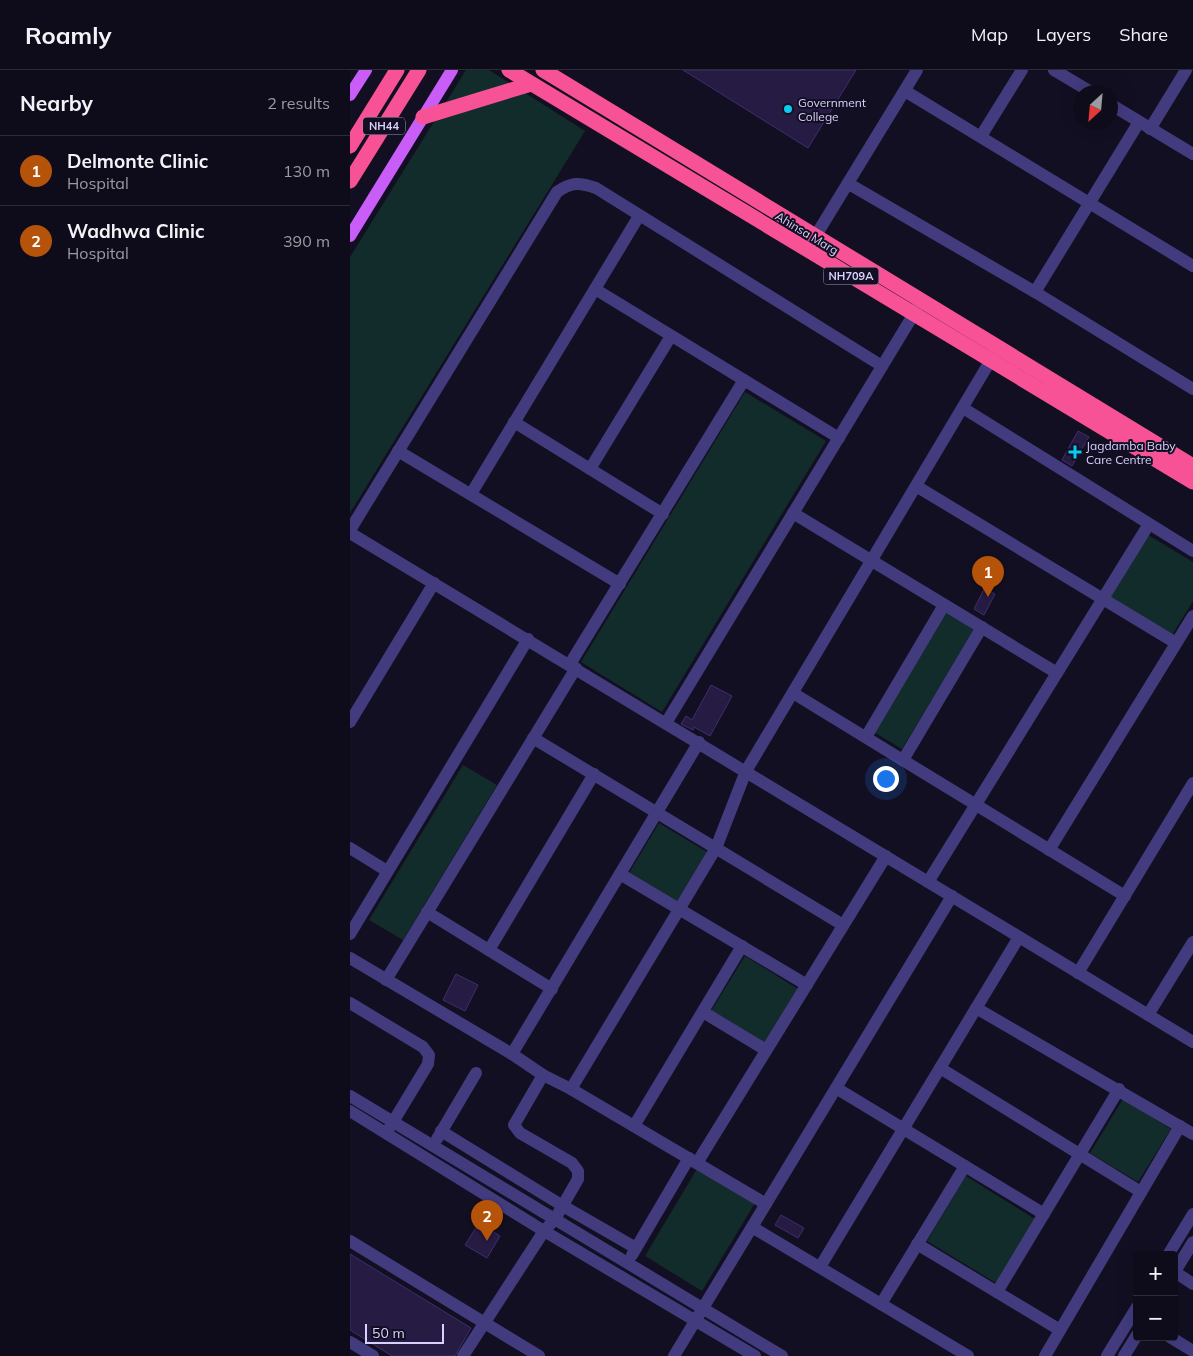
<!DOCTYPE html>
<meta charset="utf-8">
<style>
:root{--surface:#0e0b1a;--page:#171423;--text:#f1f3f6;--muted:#9b9ba2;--line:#2e2b39;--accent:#b45309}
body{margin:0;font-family:Mulish,sans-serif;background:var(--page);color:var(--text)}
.controls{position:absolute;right:15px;bottom:15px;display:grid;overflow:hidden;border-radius:5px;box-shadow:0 5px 20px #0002}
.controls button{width:45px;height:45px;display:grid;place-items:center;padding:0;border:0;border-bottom:1px solid var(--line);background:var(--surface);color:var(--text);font:25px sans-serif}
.compass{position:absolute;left:723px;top:15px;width:45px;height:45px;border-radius:50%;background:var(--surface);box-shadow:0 5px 20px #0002;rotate:206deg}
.scale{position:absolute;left:15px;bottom:12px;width:79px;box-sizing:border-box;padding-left:5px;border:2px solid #d9d1fd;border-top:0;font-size:14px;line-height:18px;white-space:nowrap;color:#d9d1fd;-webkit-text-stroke:4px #130f22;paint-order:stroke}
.you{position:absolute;left:535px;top:708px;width:18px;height:18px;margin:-12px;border:4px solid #fff;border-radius:50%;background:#1a73e8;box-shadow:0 0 0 8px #1a73e833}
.badge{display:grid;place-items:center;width:32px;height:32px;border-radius:50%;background:var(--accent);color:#fff;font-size:16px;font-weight:700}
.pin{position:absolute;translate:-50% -41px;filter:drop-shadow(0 1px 2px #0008)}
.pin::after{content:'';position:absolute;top:26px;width:18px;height:15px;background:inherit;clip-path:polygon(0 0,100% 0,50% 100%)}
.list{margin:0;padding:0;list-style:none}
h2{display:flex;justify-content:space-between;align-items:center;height:65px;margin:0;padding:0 20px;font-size:21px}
h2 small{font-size:16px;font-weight:400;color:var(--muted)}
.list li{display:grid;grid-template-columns:32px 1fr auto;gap:15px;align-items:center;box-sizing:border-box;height:70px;padding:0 20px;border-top:1px solid var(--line)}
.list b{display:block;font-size:19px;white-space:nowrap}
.list p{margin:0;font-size:16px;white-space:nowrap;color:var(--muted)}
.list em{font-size:16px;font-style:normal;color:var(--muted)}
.map{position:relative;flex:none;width:843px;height:1286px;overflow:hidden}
header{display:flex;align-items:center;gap:30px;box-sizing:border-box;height:70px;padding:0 25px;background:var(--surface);border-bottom:1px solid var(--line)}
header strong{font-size:24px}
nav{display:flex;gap:28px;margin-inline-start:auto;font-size:18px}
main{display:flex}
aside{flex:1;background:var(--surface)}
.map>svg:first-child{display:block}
</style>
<header>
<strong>Roamly</strong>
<nav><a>Map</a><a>Layers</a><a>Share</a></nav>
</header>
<main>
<aside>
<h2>Nearby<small>2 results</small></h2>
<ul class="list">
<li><span class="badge">1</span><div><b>Delmonte Clinic</b><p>Hospital</p></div><em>130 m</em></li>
<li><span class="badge">2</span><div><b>Wadhwa Clinic</b><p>Hospital</p></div><em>390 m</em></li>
</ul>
</aside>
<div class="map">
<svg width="843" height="1286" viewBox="0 0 843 1286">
<rect width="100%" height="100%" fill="#130f22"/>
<g fill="#122b2b">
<polygon points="116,0 139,0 235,61 0,443 0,187"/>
<polygon points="395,322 476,371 312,642 231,592"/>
<polygon points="798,465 843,492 843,531 822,565 760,527"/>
<polygon points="596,541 625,558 552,679 524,662"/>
<polygon points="113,695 147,715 53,870 19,850"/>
<polygon points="309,753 357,782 327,831 279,803"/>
<polygon points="395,886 448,919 414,973 361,941"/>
<polygon points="773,1029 821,1059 788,1112 740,1083"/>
<polygon points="347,1099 405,1133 352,1221 295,1186"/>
<polygon points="616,1106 685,1149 646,1213 577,1171"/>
</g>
<g fill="#261b42" stroke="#3f2e6d">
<polygon points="333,0 506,0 458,78"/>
<polygon points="728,361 739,367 722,396 712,390"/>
<polygon points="634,519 645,524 634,545 624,539"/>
<polygon points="361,615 382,626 360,666 344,657 343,660 331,654 336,646 342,650"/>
<polygon points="106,904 128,915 115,941 93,930"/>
<polygon points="431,1145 454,1158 448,1168 425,1155"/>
<polygon points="129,1153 150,1166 137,1188 115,1175"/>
<polygon points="0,1184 121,1258 105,1286 42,1286 0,1260"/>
</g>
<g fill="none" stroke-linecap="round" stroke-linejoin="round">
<g stroke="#423c7f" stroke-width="12">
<polyline points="704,0 741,22"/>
<polyline points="555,21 843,196"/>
<polyline points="760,34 843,84"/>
<polyline points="800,59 836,0"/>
<polyline points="631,66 672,0"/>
<polyline points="499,114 685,222 843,319"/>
<polyline points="457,180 567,0"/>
<polyline points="245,219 489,368"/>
<polyline points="685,222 789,52"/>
<polyline points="613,338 843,481"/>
<polyline points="164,352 313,444"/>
<polyline points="48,381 270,514"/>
<polyline points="240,399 321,266"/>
<polyline points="566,416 826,573"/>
<polyline points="121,424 289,146"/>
<polyline points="443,443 707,603"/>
<path d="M0,460L207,122C221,112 229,112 246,118L532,296"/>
<polyline points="0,463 843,972"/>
<polyline points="220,594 394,310"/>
<polyline points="443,623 775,826"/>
<polyline points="0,652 84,513"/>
<polyline points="316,653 568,237"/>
<polyline points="516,667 594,535"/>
<polyline points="183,668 493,855"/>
<polyline points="553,690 632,557"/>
<polyline points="0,778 37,801"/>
<polyline points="699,780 843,546"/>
<polyline points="270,804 457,915"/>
<polyline points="578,812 799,454"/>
<polyline points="77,842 202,919"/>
<polyline points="0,864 178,569"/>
<polyline points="139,880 244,704"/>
<polyline points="0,888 162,984 193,1005 221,1019 416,1134"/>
<polyline points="728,903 843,713"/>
<polyline points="36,910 226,598"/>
<polyline points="0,933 73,977 79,985 78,994 40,1057"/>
<polyline points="626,938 843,1064"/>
<polyline points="353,942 416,980"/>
<polyline points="798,945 843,872"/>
<polyline points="162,984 349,672"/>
<polyline points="590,998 791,1122"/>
<polyline points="486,1018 694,1144"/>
<polyline points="221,1019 366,778 396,701 645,283"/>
<polyline points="0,1026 432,1286"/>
<polyline points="0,1041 194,1161 405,1286"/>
<polyline points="284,1056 392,876"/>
<polyline points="91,1061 213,1136 286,1178"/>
<polyline points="87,1069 126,1003"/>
<polyline points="347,1093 536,786"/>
<polyline points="402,1157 618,1286"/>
<polyline points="0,1171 189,1286"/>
<polyline points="567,1174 710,1260"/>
<polyline points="282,1185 339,1088"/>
<polyline points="818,1185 843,1144"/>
<polyline points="470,1197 669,867"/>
<polyline points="825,1202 843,1214"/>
<polyline points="824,1203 843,1172"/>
<polyline points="647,1222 769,1019"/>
<polyline points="531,1234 615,1096"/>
<polyline points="820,1267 843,1281"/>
<polyline points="0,1272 23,1286"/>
<polyline points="113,1286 194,1161 205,1149 228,1109 228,1101 222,1093 170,1063 164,1055 193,1005"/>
<polyline points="324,1286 602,826"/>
<polyline points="695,1286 830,1056"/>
<polyline points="757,1286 787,1237"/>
<polyline points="774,1286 787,1265"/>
</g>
<g stroke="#c85df8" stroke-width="12">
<polyline points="0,25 16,0"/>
<polyline points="0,166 102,0"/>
</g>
<g stroke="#f85297" stroke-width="15">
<polyline points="159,0 843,412"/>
<polyline points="193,0 843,396"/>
<polyline points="73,47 181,14"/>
<polyline points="0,76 47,0"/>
<polyline points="0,111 69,0"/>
</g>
</g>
<g fill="#0acbf0" stroke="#130f22" stroke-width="2">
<circle cx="438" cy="39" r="5"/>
<path d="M722.5 374.5h5v5h5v5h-5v5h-5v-5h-5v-5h5z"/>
</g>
<g text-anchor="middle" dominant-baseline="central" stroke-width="4" stroke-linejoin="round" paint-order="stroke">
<g fill="#130f22" stroke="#9e97bb" stroke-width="1">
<rect x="13" y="47.5" width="42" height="17" rx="4"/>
<rect x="473.5" y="197.5" width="55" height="17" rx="4"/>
</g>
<g font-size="11" font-weight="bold" fill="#d9d1fd">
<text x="34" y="56">NH44</text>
<text x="501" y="206">NH709A</text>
</g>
<g font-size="12" fill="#d9d1fd" stroke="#130f22" text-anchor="start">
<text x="448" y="32">Government<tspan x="448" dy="14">College</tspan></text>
<text x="736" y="375">Jagdamba Baby<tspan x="736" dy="14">Care Centre</tspan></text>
</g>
<g font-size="12" fill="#d9d1fd" stroke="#130f22">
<text transform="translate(457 163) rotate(31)">Ahinsa Marg</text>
</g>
</g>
</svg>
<div class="controls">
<button>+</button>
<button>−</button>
</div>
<svg class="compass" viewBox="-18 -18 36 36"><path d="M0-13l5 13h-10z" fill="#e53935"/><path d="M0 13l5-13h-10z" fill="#9b9ba2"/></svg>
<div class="scale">50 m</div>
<div class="you"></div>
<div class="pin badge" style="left:638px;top:527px">1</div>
<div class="pin badge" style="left:137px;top:1171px">2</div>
</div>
</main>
